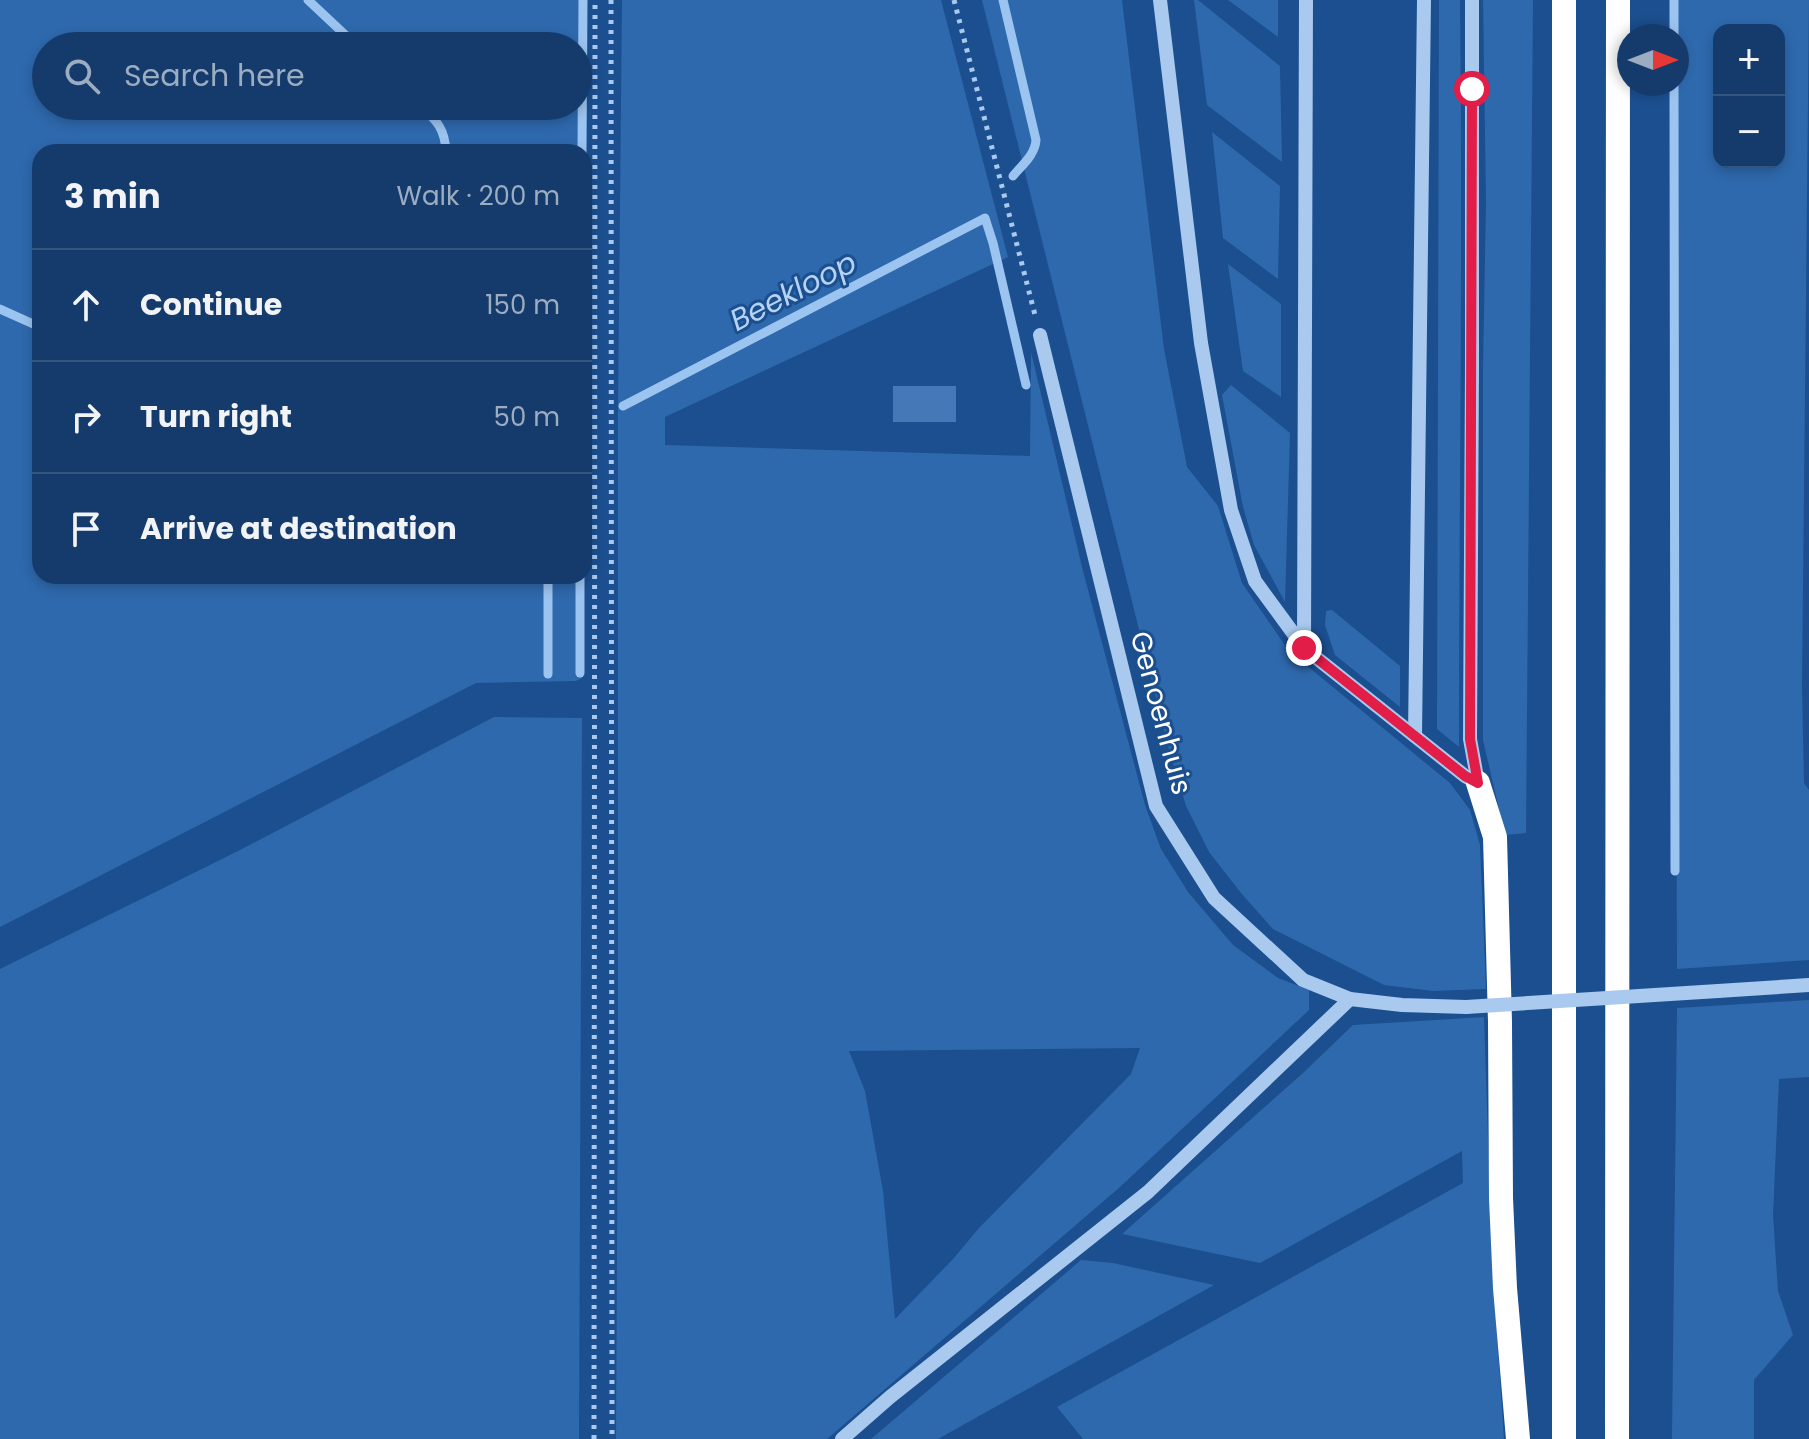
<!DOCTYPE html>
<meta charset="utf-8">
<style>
:root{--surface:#143b6b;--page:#1d4271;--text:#f1f3f6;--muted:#9dadc1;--line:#33557e}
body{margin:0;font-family:Poppins,sans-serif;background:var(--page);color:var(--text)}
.controls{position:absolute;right:24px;top:24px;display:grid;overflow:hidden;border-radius:16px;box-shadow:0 4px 12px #0003}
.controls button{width:72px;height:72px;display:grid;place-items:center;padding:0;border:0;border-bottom:2px solid var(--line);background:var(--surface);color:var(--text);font:40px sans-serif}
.compass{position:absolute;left:1617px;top:24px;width:72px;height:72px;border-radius:50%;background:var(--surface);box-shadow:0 4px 12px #0003;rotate:90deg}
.stop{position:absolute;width:24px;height:24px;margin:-18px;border:6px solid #e11d48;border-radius:50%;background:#fff}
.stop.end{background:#e11d48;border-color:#fff;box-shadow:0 2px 8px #0008}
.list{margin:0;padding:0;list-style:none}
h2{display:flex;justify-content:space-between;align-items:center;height:104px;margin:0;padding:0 32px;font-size:34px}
h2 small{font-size:26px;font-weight:400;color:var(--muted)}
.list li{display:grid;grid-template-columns:52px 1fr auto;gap:24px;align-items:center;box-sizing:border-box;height:112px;padding:0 32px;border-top:2px solid var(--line)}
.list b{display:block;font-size:30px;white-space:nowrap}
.list em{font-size:26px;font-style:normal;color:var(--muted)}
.icon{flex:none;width:44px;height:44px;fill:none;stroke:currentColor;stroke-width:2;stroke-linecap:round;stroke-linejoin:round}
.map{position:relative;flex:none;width:1809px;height:1439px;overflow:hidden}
.search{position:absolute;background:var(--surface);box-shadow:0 4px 12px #0003;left:32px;top:32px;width:560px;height:88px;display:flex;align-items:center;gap:20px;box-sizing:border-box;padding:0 28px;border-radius:44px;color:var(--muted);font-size:30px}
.panel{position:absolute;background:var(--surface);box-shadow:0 4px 12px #0003;left:32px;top:144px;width:560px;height:440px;border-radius:24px}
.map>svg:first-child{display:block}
</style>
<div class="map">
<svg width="1809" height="1439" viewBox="0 0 1809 1439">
<rect width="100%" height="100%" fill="#1b4f8f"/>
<g fill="#2e69ad" fill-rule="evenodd">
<path d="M0,0H583L581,152H40V576H580L582,678L576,681L476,683L0,927ZM46,46H578V106H46Z"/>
<path d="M622,0H941L1008,257L665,417V445L1030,456L1031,352L1083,571L1145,805L1161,849L1188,892L1233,945L1278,978L1309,990V1010L1120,1187L827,1439H616L618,1054V410ZM1140,1048L1131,1074L979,1228L953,1259L895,1319L883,1191L865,1091L849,1051Z"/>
<polygon points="982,0 1122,0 1164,349 1187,467 1218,506 1242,583 1289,651 1450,783 1470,810 1480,845 1486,989 1433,991 1384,985 1273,929 1241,893 1209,852 1186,806 1169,750"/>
<polygon points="1194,0 1198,0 1280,66 1282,162 1207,105"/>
<polygon points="1228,0 1278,0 1278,37"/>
<path d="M1439,0H1460C1463,249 1459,498 1459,747L1437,729Z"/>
<polygon points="1483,0 1533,0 1526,833 1505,835 1483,740 1483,368 1486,201"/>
<path d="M1673,0H1809L1802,687L1804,783L1809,790V960L1677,969L1674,84H1677V36H1673ZM1719,30H1779V162H1719Z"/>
<polygon points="1212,132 1280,186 1278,279 1223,238"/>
<polygon points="1228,264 1281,304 1281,397 1243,371"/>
<polygon points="1231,385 1290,433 1285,602 1254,545 1243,507 1222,395"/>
<polygon points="1332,610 1400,666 1400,707 1335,655 1325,625 1326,611"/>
<polygon points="494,717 582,718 579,1439 0,1439 0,969 238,851"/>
<polygon points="1809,1000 1809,1077 1779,1079 1773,1215 1778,1291 1793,1335 1754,1380 1754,1439 1672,1439 1677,1008"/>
<polygon points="1484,1017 1492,1259 1504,1439 1083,1439 1057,1407 1463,1183 1462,1151 1260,1263 1122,1234 1303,1073 1353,1025"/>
<polygon points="1081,1260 1113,1263 1214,1285 938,1439 871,1439"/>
</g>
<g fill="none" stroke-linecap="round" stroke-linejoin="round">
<g stroke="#9cc4f0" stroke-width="9">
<polyline points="308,0 357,46"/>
<path d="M1003,0L1036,140C1035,155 1022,165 1013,176"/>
<polyline points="1674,0 1674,36"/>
<polyline points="1674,84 1675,871"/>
<path d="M421,106C437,121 445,129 446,152"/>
<polyline points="582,152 583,0"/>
<polyline points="0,309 40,327"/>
<polyline points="623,406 985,218 993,243 1026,385"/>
<polyline points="580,576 580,673"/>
<polyline points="548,674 548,576"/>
</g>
</g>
<rect fill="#4478b7" x="893" y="386" width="63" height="36"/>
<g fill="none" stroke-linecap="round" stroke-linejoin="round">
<g stroke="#a9c9ee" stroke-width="5" stroke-dasharray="4 6" stroke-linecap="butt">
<polyline points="611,0 612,1439"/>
<polyline points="954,0 1035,315"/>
<polyline points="594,1439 595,0"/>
</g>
<g stroke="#a9c9ee" stroke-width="14">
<polyline points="1160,0 1201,343 1231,510 1255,581 1304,648 1465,776 1478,783"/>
<polyline points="1472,0 1472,368 1470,739 1478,783"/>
<polyline points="1040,335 1156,806 1214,898 1303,980 1350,999 1402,1005 1466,1007"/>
<polyline points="1304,648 1306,0"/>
<polyline points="1415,736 1424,0"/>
<polyline points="1718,991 1809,985"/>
<polyline points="842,1439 890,1397 1148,1192 1350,999"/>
</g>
<g stroke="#fff" stroke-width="24">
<polyline points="1478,783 1495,837 1500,1022 1501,1198 1505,1288 1518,1439"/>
<polyline points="1564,1439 1564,0"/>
<polyline points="1617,1439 1618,0"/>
</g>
<polyline stroke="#a9c9ee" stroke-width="14" points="1466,1007 1718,991"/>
</g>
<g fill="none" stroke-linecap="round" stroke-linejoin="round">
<polyline stroke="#e11d48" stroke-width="10" points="1304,648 1465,776 1478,783 1470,739 1472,89"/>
</g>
<g text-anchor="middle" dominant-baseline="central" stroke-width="6" stroke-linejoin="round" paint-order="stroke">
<g font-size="28" fill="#fff" stroke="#1b4f8f">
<text transform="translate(1161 713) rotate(75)">Genoenhuis</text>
</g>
<g font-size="30" font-style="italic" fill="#b5d3f5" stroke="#1b4f8f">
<text transform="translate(793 291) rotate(-27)">Beekloop</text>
</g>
</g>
</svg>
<div class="controls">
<button>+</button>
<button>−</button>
</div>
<svg class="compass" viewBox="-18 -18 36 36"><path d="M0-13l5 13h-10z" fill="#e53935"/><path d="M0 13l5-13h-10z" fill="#9dadc1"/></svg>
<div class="stop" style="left:1472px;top:89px"></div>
<div class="stop end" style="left:1304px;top:648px"></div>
<div class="search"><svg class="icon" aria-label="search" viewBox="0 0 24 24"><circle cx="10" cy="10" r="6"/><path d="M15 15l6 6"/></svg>Search here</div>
<section class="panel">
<h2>3 min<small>Walk · 200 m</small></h2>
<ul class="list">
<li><svg class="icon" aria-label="ahead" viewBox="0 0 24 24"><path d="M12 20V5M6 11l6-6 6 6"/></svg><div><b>Continue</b></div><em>150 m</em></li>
<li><svg class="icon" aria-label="right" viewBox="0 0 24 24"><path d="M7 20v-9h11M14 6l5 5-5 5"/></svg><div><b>Turn right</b></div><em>50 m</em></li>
<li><svg class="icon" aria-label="arrive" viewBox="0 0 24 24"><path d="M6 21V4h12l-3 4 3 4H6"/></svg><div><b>Arrive at destination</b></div></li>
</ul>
</section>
</div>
